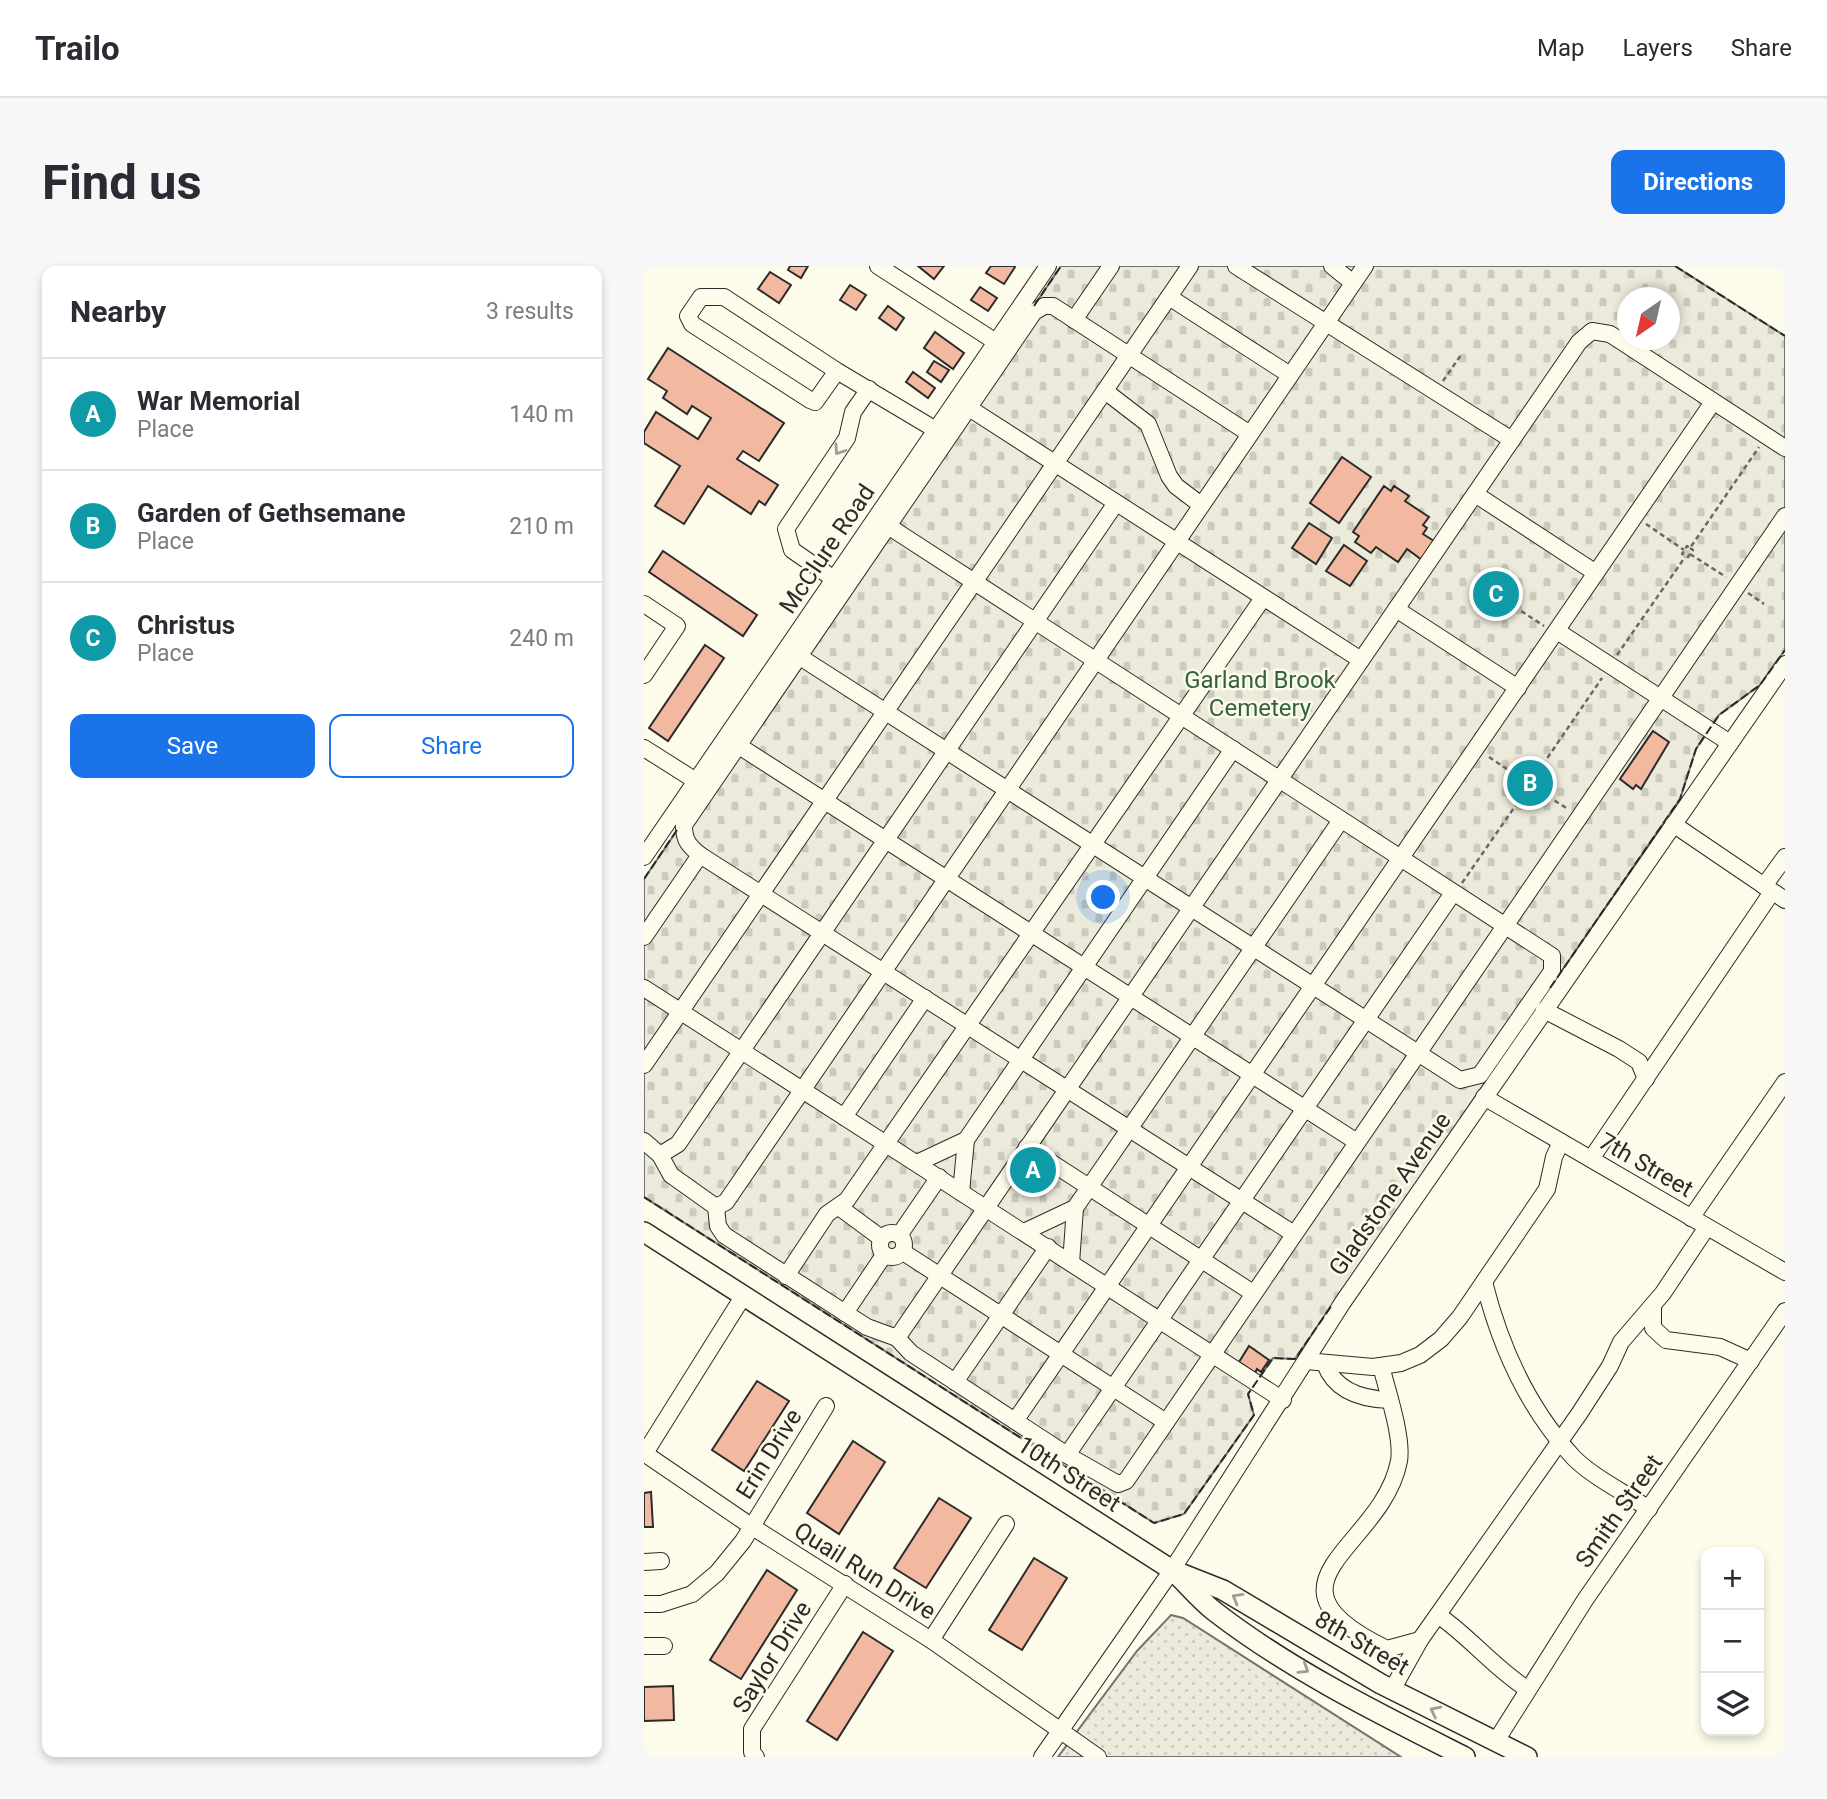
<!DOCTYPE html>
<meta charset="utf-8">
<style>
:root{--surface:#fff;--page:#f7f7f7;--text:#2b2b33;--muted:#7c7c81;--line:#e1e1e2;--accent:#1a73e8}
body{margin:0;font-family:Roboto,sans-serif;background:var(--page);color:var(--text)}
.controls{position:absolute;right:21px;bottom:21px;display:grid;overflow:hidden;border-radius:14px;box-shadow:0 4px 10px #0003}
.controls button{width:63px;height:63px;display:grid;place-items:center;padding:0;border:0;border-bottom:2px solid var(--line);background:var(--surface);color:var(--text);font:35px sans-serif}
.compass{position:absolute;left:973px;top:21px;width:63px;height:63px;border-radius:50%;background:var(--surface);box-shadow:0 4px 10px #0003;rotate:214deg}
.you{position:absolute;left:460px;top:632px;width:24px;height:24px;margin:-18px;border:5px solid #fff;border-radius:50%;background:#1a73e8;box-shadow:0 0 0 10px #1a73e833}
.badge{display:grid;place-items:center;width:46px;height:46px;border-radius:50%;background:var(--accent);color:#fff;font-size:23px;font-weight:700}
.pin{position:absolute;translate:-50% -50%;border:4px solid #fff;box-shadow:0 2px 7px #0006}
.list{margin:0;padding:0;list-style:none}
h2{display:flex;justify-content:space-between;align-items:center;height:91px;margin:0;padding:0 28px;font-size:30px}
h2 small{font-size:23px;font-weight:400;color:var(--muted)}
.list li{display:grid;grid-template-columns:46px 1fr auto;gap:21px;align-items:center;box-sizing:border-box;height:112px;padding:0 28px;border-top:2px solid var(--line)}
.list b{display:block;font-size:26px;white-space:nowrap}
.list p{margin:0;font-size:23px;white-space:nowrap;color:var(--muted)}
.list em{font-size:23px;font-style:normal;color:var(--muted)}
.actions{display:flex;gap:14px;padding:21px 28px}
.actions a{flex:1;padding:16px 0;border:2px solid var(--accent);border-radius:14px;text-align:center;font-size:24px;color:var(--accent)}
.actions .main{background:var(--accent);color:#fff}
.icon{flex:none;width:38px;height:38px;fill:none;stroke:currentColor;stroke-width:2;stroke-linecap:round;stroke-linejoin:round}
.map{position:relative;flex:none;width:1141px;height:1491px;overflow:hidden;border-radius:14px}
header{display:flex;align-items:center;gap:42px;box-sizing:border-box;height:98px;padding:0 35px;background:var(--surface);border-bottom:2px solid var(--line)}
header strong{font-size:33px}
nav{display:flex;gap:38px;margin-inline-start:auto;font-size:24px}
.intro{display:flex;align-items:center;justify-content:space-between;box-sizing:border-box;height:168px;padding:0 42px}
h1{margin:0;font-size:49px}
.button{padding:18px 32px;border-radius:14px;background:var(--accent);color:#fff;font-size:24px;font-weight:700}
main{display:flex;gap:42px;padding:0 42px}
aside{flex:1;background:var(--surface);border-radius:14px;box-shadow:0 4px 10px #0003}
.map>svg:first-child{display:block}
</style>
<header>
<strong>Trailo</strong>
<nav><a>Map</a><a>Layers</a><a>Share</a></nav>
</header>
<div class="intro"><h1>Find us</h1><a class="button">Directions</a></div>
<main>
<aside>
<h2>Nearby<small>3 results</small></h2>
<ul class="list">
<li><span class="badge" style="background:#0f9aa8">A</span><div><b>War Memorial</b><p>Place</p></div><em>140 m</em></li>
<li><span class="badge" style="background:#0f9aa8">B</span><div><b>Garden of Gethsemane</b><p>Place</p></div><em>210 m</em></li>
<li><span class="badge" style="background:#0f9aa8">C</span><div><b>Christus</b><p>Place</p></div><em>240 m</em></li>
</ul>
<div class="actions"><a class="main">Save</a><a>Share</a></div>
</aside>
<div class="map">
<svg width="1141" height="1491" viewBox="0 0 1141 1491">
<defs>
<pattern id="grass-dots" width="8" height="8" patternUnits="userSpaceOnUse" patternTransform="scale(1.75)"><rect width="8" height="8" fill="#ecebdb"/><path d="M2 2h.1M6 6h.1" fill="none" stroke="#cbcabc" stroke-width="1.8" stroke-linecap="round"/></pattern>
<pattern id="cemetery-stones" width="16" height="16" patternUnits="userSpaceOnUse" patternTransform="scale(1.75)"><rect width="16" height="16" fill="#ecebdb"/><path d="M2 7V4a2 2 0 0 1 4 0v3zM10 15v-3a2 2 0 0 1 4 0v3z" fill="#cbcabc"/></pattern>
</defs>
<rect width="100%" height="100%" fill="#fdfbea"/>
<polygon fill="url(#grass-dots)" stroke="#74746e" stroke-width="2" points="527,1349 539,1352 757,1491 414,1491 493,1385"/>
<path fill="url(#cemetery-stones)" stroke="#74746e" stroke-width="2" fill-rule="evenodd" d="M417,0H1031L1141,70V384L1116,419L1075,449L1052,483L1036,533L651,1093L629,1092L604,1128L610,1149L540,1248L510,1257L0,931V613ZM984,32H1026V74H984Z"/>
<g fill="#f2b8a0" stroke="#2b2b2b" stroke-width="2">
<polygon points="146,0 164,0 157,12 144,4"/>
<polygon points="274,0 300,0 290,13"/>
<polygon points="347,0 370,0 371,1 360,18 342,7"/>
<polygon points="126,6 147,19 135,37 114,23"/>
<polygon points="206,19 222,29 212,44 196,34"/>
<polygon points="336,21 353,32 344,45 327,34"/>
<polygon points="244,40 260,52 252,64 235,52"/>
<polygon points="291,66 320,87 309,103 280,82"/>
<polygon points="24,82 140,157 115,195 99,185 93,193 134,219 121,239 115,235 107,248 64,220 40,258 11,240 36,200 0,177 0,166 12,146 54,173 67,152 48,140 43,148 19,132 23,125 4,113"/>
<polygon points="290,95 305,104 297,116 283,106"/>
<polygon points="269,106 291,122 284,132 262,116"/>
<polygon points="698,191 727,211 695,257 666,237"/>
<polygon points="740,220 747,225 750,220 765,230 761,235 785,251 779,259 783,262 779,268 790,275 778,294 763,283 754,296 732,281 727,287 711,276 715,270 709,266"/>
<polygon points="665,257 688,272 672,298 648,282"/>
<polygon points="700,279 723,295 706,320 682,305"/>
<polygon points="19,285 113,349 99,370 5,306"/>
<polygon points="61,379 80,392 24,475 5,462"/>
<polygon points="1009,465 1025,476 997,523 992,519 989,523 976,513"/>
<polygon points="605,1080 625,1094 617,1106 613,1103 611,1107 595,1096"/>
<polygon points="113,1115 145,1135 100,1205 68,1184"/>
<polygon points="209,1175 241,1196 195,1268 163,1247"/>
<polygon points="7,1226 9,1261 0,1261 0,1227"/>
<polygon points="295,1232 327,1252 282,1322 250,1302"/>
<polygon points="390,1292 423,1312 378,1384 345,1364"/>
<polygon points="123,1304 153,1324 97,1413 66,1394"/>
<polygon points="219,1366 249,1385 193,1474 163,1455"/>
<polygon points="29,1420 30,1454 0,1455 0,1421"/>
</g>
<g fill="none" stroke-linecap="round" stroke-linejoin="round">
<g stroke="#2b2b2b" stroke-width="18">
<g id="minor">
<polyline points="234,0 352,76"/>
<polyline points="592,0 868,174"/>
<polyline points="688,0 709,17"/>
<polyline points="525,31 646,109"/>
<polyline points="430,54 467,0"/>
<polyline points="193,105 171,136 166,134 48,58 44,50 57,31 80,31 193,105 292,164"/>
<polyline points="461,125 504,158 525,210 532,220 557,239"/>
<polyline points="325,142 717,394"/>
<path d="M606,168L409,40H400L390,46L40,559C40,574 44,579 56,589L650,968"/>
<polyline points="831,228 952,307"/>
<polyline points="190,313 148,284 142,263 203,172 209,146 225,123"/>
<polyline points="0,338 33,360 0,409"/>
<polyline points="752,343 874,422"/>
<polyline points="913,365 1086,477"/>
<polyline points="156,391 816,814 836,809 908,705 908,690 244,260"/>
<polyline points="95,480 713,876"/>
<polyline points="0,482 52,515"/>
<polyline points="1029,558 1141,634"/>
<polyline points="0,591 404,0"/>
<polyline points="1120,620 1141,591"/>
<polyline points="0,671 56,589"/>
<polyline points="0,722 639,1134"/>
<polyline points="900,744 975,783 995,796 1002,813"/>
<polyline points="0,799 546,0"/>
<polyline points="840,831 1141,1006"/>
<polyline points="200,851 281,732"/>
<polyline points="0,875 16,889 27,909 72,941 74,960 80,969 223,1061 253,1072 267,1087 423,1189 474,1218 482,1215 1141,250"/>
<polyline points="383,881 609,1027"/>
<polyline points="16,889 34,878 472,237"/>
<polyline points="947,893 1128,626"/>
<polyline points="273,897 322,874 589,483"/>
<polyline points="317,926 322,874"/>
<polyline points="72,941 82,936 721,0"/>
<polyline points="195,941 237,972"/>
<polyline points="1047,952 1141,816"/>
<polyline points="380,966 431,942 697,554"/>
<circle cx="248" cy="979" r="12"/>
<polyline points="256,968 295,911"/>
<polyline points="259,986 522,1156"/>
<polyline points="427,997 431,942"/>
<polyline points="142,1010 183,948 203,934 619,332"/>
<path d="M840,1016C856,1080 884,1142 929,1191C947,1210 983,1228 1005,1243"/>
<polyline points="1009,1039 1009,1062 1022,1074 1076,1081 1107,1095"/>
<polyline points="201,1047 240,989"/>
<polyline points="253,1072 935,76 948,65 966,68 1141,182"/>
<polyline points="662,1095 729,1101 757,1097 776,1089 797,1073 816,1051 903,923 910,891 917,876"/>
<path d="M681,1098C691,1125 718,1133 745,1134"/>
<path d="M737,1100C743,1124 759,1171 755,1195C738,1283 604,1316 743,1383L776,1374"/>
<polyline points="311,1116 404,981"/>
<polyline points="371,1155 1069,136"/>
<polyline points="0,1187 107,1260 287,1374 454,1491"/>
<polyline points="1,1187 100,1029"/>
<polyline points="423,1189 809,627"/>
<polyline points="0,1296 17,1295"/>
<polyline points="0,1338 17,1338 48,1328 73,1307 99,1275 182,1140"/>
<path d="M794,1349C826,1371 850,1402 883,1423"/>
<polyline points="287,1374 362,1258"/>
<polyline points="0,1380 20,1380"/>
<polyline points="748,1424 776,1374 935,1148 966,1100 977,1076 1019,1027 1063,961"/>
<polyline points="852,1475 941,1334 1141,1045"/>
<polyline points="112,1491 108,1486 108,1463 201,1318"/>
<polyline points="398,1491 528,1304 699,1036 1141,398"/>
</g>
</g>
<g stroke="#2b2b2b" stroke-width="22">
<g id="major">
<path d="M0,966L528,1304C542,1317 555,1333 570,1345C646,1404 736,1448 821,1491"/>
<polyline points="536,1307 579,1324 737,1418 883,1491"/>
</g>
</g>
<g stroke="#6a6964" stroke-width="2.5" stroke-dasharray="5 3.5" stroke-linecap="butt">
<polyline points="799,115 817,89"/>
<polyline points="1002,258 1040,284"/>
<polyline points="1046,282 1049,284 1044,291 1038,288 1043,280 1046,282 1115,181"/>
<polyline points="1046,288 1082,311"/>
<polyline points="1104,327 1120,338"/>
<polyline points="856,331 900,360"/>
<polyline points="973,389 1041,291"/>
<polyline points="845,491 882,516"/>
<polyline points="889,513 958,412"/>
<polyline points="889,521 924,543"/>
<polyline points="818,617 883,523 880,520 886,511 892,516 886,525 883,523"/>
</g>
<use href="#minor" stroke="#fdfbea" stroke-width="16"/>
<use href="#major" stroke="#fdfbea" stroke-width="19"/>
<g stroke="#2b2b2b" stroke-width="2" stroke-dasharray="9 3.5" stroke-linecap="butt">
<polyline points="1031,0 1141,70"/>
<polyline points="390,40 417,0"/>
<polyline points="0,613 35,561"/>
<polyline points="906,722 1036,533 1052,483 1075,449 1116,419 1141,384"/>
<polyline points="0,931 510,1257 540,1248 610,1149 604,1128 629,1092 651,1093 688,1039"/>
</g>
</g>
<defs><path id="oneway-chevron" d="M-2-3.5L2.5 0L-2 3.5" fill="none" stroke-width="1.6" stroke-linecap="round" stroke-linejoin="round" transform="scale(1.75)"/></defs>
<g stroke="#9e9d94">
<use href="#oneway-chevron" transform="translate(195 184) rotate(124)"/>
<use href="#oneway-chevron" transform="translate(593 1332) rotate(-150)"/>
<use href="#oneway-chevron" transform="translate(660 1403) rotate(32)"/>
<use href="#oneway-chevron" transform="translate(791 1445) rotate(-154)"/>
</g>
<g text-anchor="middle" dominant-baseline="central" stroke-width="5" stroke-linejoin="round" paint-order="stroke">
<g font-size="24" fill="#2b2b2b" stroke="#fdfbea">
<text transform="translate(183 283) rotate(-56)">McClure Road</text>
<text transform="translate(1002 899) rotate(30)">7th Street</text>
<text transform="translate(746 928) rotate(-55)">Gladstone Avenue</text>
<text transform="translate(125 1188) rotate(-58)">Erin Drive</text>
<text transform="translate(425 1208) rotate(33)">10th Street</text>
<text transform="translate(975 1245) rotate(-55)">Smith Street</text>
<text transform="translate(221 1305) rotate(32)">Quail Run Drive</text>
<text transform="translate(718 1377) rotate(30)">8th Street</text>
<text transform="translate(128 1391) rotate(-58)">Saylor Drive</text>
</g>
<g font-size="24" fill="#34623c" stroke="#fdfbea">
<text x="616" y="414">Garland Brook<tspan x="616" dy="28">Cemetery</tspan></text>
</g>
</g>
</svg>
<div class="controls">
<button>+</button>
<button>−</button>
<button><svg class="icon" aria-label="layers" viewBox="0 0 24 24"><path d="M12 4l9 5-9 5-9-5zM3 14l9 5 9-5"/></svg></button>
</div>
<svg class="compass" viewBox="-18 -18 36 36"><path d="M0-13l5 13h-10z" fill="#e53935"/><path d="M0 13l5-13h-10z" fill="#7c7c81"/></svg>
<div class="you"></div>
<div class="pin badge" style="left:389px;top:904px;background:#0f9aa8">A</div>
<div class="pin badge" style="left:886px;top:517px;background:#0f9aa8">B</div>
<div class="pin badge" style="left:852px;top:328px;background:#0f9aa8">C</div>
</div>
</main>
